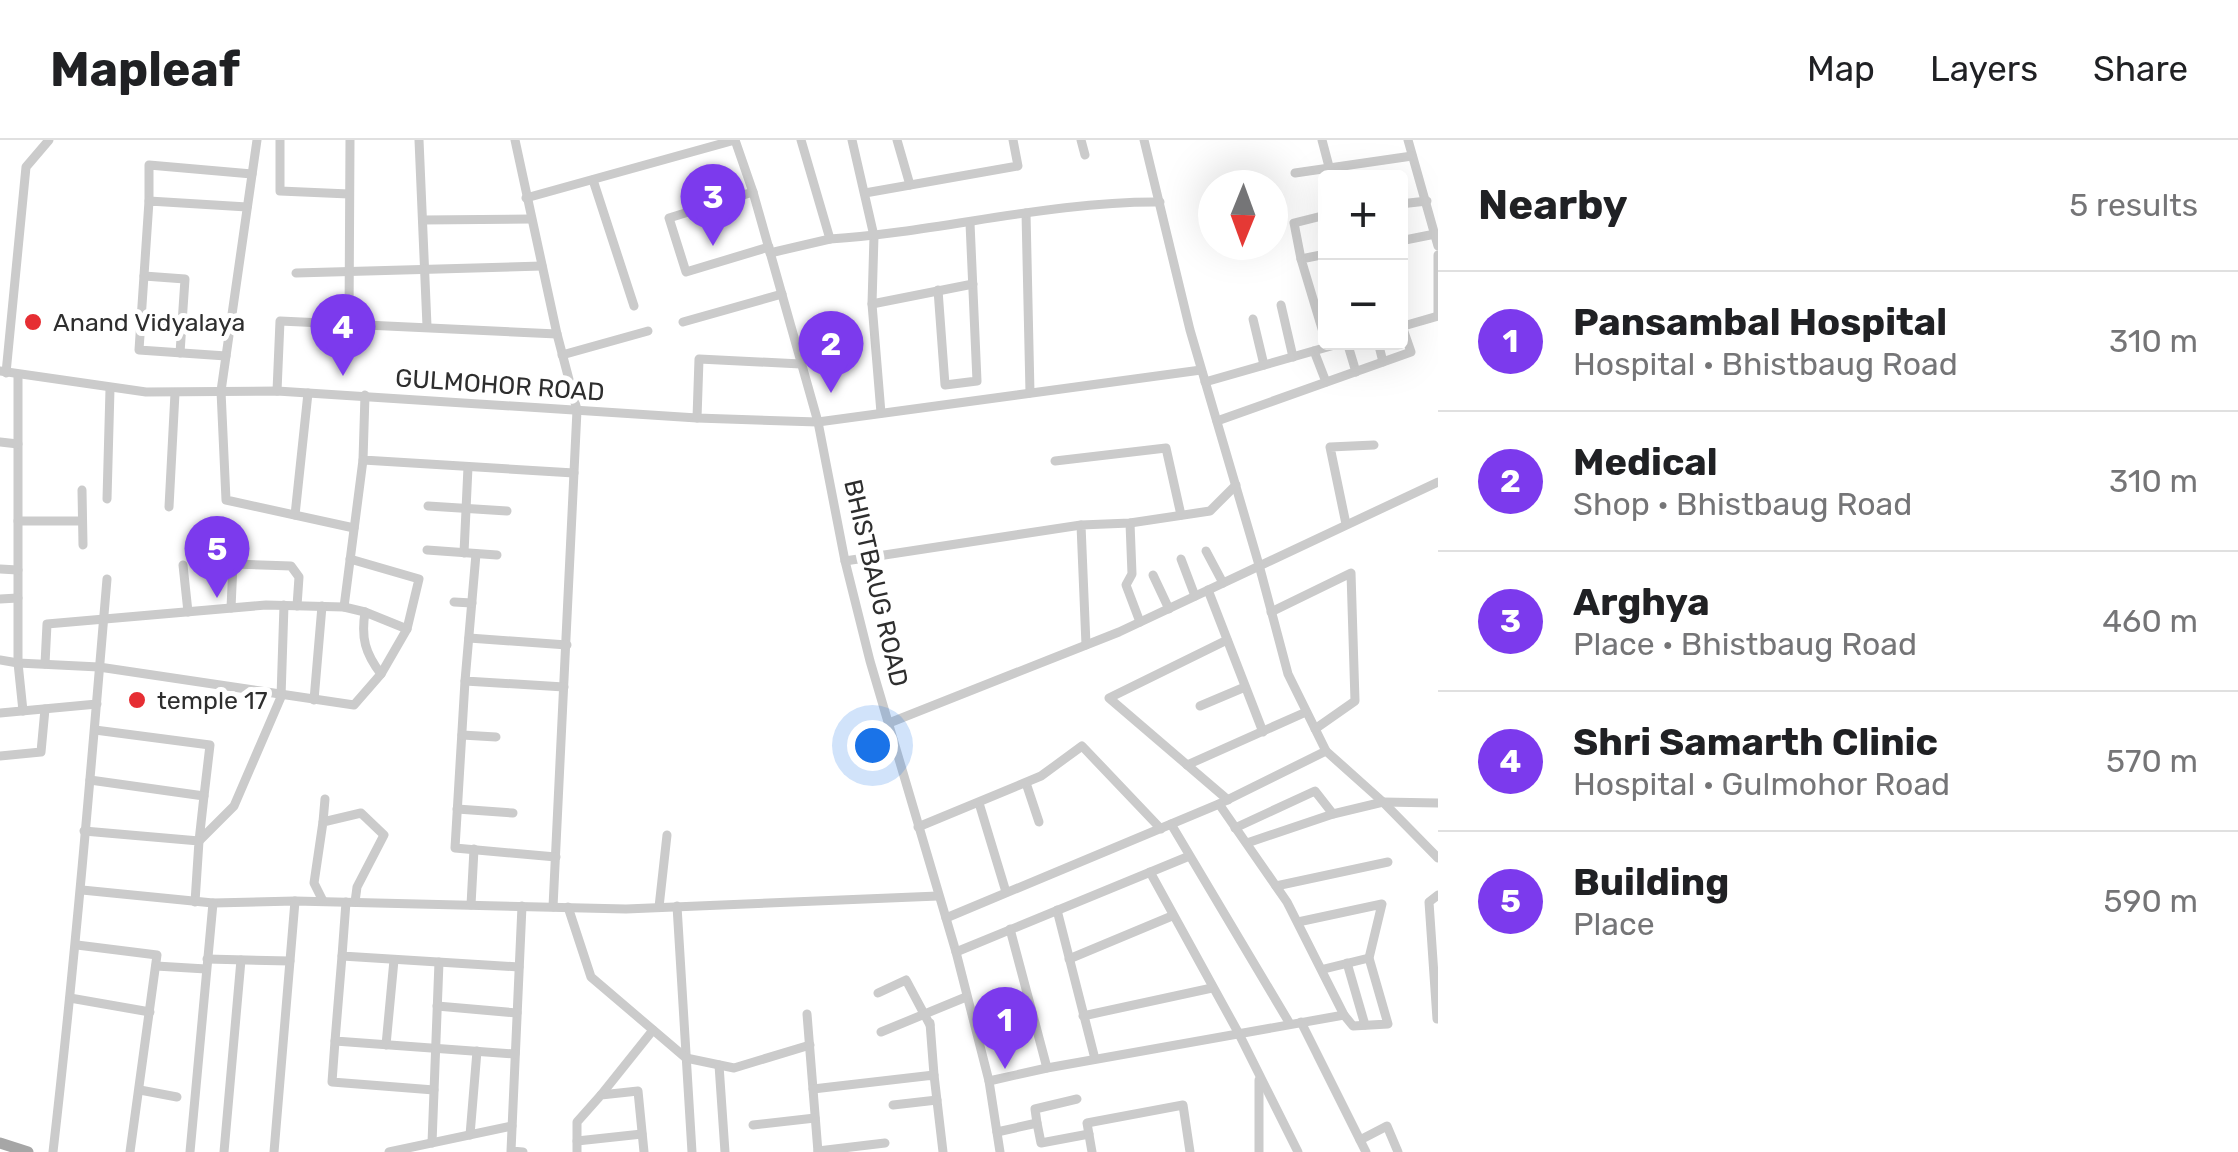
<!DOCTYPE html>
<meta charset="utf-8">
<style>
:root{--surface:#fff;--page:#f6f6f6;--text:#202124;--muted:#757577;--line:#e0e0e0;--accent:#7c3aed}
body{margin:0;font-family:Rubik,sans-serif;background:var(--page);color:var(--text)}
.controls{position:absolute;right:30px;top:30px;display:grid;overflow:hidden;border-radius:10px;box-shadow:0 10px 40px #0002}
.controls button{width:90px;height:90px;display:grid;place-items:center;padding:0;border:0;border-bottom:2px solid var(--line);background:var(--surface);color:var(--text);font:50px sans-serif}
.compass{position:absolute;left:1198px;top:30px;width:90px;height:90px;border-radius:50%;background:var(--surface);box-shadow:0 10px 40px #0002;rotate:181deg}
.you{position:absolute;left:872px;top:605px;width:35px;height:35px;margin:-25px;border:8px solid #fff;border-radius:50%;background:#1a73e8;box-shadow:0 0 0 15px #1a73e833}
.badge{display:grid;place-items:center;width:65px;height:65px;border-radius:50%;background:var(--accent);color:#fff;font-size:32px;font-weight:700}
.pin{position:absolute;translate:-50% -82px;filter:drop-shadow(0 2px 5px #0008)}
.pin::after{content:'';position:absolute;top:52px;width:35px;height:30px;background:inherit;clip-path:polygon(0 0,100% 0,50% 100%)}
.list{margin:0;padding:0;list-style:none}
h2{display:flex;justify-content:space-between;align-items:center;height:130px;margin:0;padding:0 40px;font-size:42px}
h2 small{font-size:32px;font-weight:400;color:var(--muted)}
.list li{display:grid;grid-template-columns:65px 1fr auto;gap:30px;align-items:center;box-sizing:border-box;height:140px;padding:0 40px;border-top:2px solid var(--line)}
.list b{display:block;font-size:38px;white-space:nowrap}
.list p{margin:0;font-size:32px;white-space:nowrap;color:var(--muted)}
.list em{font-size:32px;font-style:normal;color:var(--muted)}
.map{position:relative;flex:none;width:1438px;height:1012px;overflow:hidden}
header{display:flex;align-items:center;gap:60px;box-sizing:border-box;height:140px;padding:0 50px;background:var(--surface);border-bottom:2px solid var(--line)}
header strong{font-size:48px}
nav{display:flex;gap:55px;margin-inline-start:auto;font-size:35px}
main{display:flex}
aside{flex:1;background:var(--surface)}
.map>svg:first-child{display:block}
</style>
<header>
<strong>Mapleaf</strong>
<nav><a>Map</a><a>Layers</a><a>Share</a></nav>
</header>
<main>
<div class="map">
<svg width="1438" height="1012" viewBox="0 0 1438 1012">
<rect width="100%" height="100%" fill="#fff"/>
<g fill="none" stroke-linecap="round" stroke-linejoin="round">
<g stroke="#cbcbcb" stroke-width="9">
<polyline points="257,0 221,251 226,360 354,388"/>
<polyline points="280,0 280,51 349,54"/>
<polyline points="419,0 427,186"/>
<polyline points="515,0 557,194 577,270 553,767"/>
<polyline points="852,0 874,96 872,164 881,273"/>
<polyline points="897,0 910,45"/>
<polyline points="1081,0 1085,15"/>
<polyline points="1144,0 1190,190 1259,425 1288,534 1326,611 1383,662 1438,718"/>
<polyline points="1322,0 1332,38"/>
<polyline points="1408,0 1438,106"/>
<polyline points="1295,33 1412,16"/>
<polyline points="593,40 634,166"/>
<polyline points="753,52 669,78 686,132 769,107"/>
<polyline points="865,53 1018,26 1013,0"/>
<polyline points="526,58 735,0 753,52 818,282 845,421 870,521 956,812 989,941 1000,1012"/>
<polyline points="149,61 149,25 252,34"/>
<polyline points="1400,64 1427,61"/>
<polyline points="1026,73 1030,253"/>
<polyline points="423,80 531,79"/>
<path d="M830,99C940,92 1049,61 1160,62"/>
<polyline points="1400,101 1435,94"/>
<polyline points="770,113 830,99 801,0"/>
<polyline points="1326,114 1301,119 1326,202"/>
<polyline points="1438,115 1438,175"/>
<polyline points="1301,119 1294,83 1326,75"/>
<polyline points="296,133 542,126"/>
<polyline points="144,136 185,139 180,213"/>
<polyline points="938,150 945,245 977,241 970,83"/>
<polyline points="872,164 973,144"/>
<polyline points="1281,165 1293,217"/>
<polyline points="1253,179 1264,225"/>
<polyline points="141,181 231,184"/>
<polyline points="683,182 782,154"/>
<polyline points="349,183 350,0"/>
<polyline points="1400,187 1438,176"/>
<polyline points="1347,202 1356,232"/>
<polyline points="1378,202 1383,222"/>
<polyline points="1314,211 1326,242"/>
<polyline points="562,215 648,191"/>
<polyline points="226,216 139,210 149,61 247,67"/>
<polyline points="0,231 146,252 277,251 697,278 818,282 1201,230"/>
<polyline points="6,233 26,27 49,0"/>
<path d="M18,235V523L99,527L354,565L381,534C365,513 361,498 365,472L407,489"/>
<polyline points="1205,242 1345,202"/>
<polyline points="277,251 280,181 557,194"/>
<polyline points="365,255 363,320 574,333"/>
<polyline points="697,278 699,219 801,224"/>
<polyline points="1217,281 1411,212 1402,186"/>
<polyline points="0,302 18,304"/>
<polyline points="1055,321 1166,308 1181,375"/>
<polyline points="82,350 83,405"/>
<polyline points="107,359 110,249"/>
<polyline points="428,366 507,371"/>
<polyline points="169,367 175,253"/>
<polyline points="295,375 308,253"/>
<polyline points="18,381 81,381"/>
<polyline points="1130,383 1132,434 1126,445 1140,482"/>
<polyline points="1346,384 1330,307 1374,305"/>
<polyline points="427,410 497,415"/>
<polyline points="1206,411 1223,443"/>
<polyline points="464,413 468,327"/>
<polyline points="476,414 465,541 564,547"/>
<polyline points="350,419 419,439 407,489 381,534"/>
<polyline points="1181,419 1195,456"/>
<polyline points="845,421 1081,385"/>
<polyline points="183,425 188,472"/>
<polyline points="0,429 18,430"/>
<polyline points="1153,435 1169,469"/>
<polyline points="1208,450 1263,592"/>
<polyline points="0,459 18,458"/>
<polyline points="454,462 472,463"/>
<polyline points="344,467 363,320"/>
<polyline points="231,468 233,424 291,426 299,437 297,466"/>
<polyline points="1271,472 1351,433 1355,561 1315,589"/>
<polyline points="469,498 567,505"/>
<polyline points="1227,500 1109,558 1228,660"/>
<polyline points="1086,505 1081,385 1130,383 1210,371 1236,345"/>
<polyline points="0,520 18,523 23,571"/>
<polyline points="45,524 47,484 266,465 344,467 365,472"/>
<polyline points="465,541 455,708 556,717"/>
<polyline points="314,560 322,466"/>
<polyline points="1200,566 1245,547"/>
<polyline points="0,573 97,564"/>
<polyline points="889,583 1119,492 1438,342"/>
<polyline points="95,590 210,605 204,656"/>
<polyline points="462,595 496,597"/>
<polyline points="0,616 41,612 45,569"/>
<polyline points="1187,625 1306,572"/>
<polyline points="90,640 204,656 199,701 234,666 281,557 284,465"/>
<polyline points="1026,643 1039,682"/>
<polyline points="979,663 1006,752"/>
<polyline points="457,669 513,673"/>
<polyline points="323,682 325,659"/>
<polyline points="1171,684 1290,884"/>
<polyline points="918,687 1041,636 1082,606 1161,689"/>
<polyline points="1235,688 1315,651 1333,674"/>
<polyline points="84,691 199,701 195,762"/>
<polyline points="1247,703 1333,674 1383,662 1438,663"/>
<polyline points="1150,732 1239,894 1298,1012"/>
<polyline points="1276,746 1388,722"/>
<polyline points="82,750 213,763 295,761 626,769 938,756"/>
<polyline points="323,761 314,743 323,682 361,673 384,695 357,747 355,762"/>
<polyline points="346,762 342,816 519,827"/>
<polyline points="471,765 474,709"/>
<polyline points="522,766 511,1011 523,1012"/>
<polyline points="677,766 692,1012"/>
<polyline points="568,767 591,837 686,918 734,928 810,905"/>
<polyline points="659,767 667,695"/>
<polyline points="1057,770 1095,919"/>
<polyline points="946,778 1219,664 1326,611"/>
<polyline points="1298,782 1382,764 1369,818 1388,884 1353,886 1344,875"/>
<polyline points="1010,789 1047,928"/>
<polyline points="77,805 157,815 130,1012"/>
<polyline points="956,812 1187,717"/>
<polyline points="342,816 335,901 515,914"/>
<polyline points="207,819 290,821"/>
<polyline points="1069,819 1172,776"/>
<polyline points="1347,823 1365,885"/>
<polyline points="156,826 206,829"/>
<polyline points="1324,829 1369,818"/>
<polyline points="878,853 906,840 930,885"/>
<polyline points="70,858 150,872"/>
<polyline points="437,866 517,873"/>
<polyline points="807,874 818,1012"/>
<polyline points="1083,876 1212,848"/>
<polyline points="1437,879 1429,762 1438,755"/>
<polyline points="1301,882 1366,1012"/>
<polyline points="930,883 934,935"/>
<polyline points="881,892 966,857"/>
<polyline points="335,901 332,942 434,950"/>
<polyline points="386,905 394,820"/>
<polyline points="719,925 725,1012"/>
<polyline points="1259,940 1259,1012"/>
<polyline points="989,941 1047,928 1344,875 1287,762 1219,664"/>
<polyline points="813,949 934,935 943,1012"/>
<polyline points="140,950 177,957"/>
<polyline points="601,955 653,890"/>
<polyline points="893,965 937,960"/>
<polyline points="1037,983 1035,969 1077,959"/>
<polyline points="753,985 815,978"/>
<polyline points="997,992 1037,983 1041,1003 1089,994"/>
<polyline points="470,995 477,911"/>
<polyline points="1360,1000 1387,986 1398,1012"/>
<polyline points="577,1001 642,994"/>
<polyline points="432,1003 439,822"/>
<polyline points="818,1011 885,1003"/>
<path d="M53,1012C75,821 91,630 107,439"/>
<polyline points="190,1012 213,763"/>
<polyline points="224,1012 241,820"/>
<polyline points="274,1012 295,761"/>
<polyline points="389,1012 512,986"/>
<polyline points="577,1012 577,982 601,955 638,951 644,1012"/>
<polyline points="1092,1012 1087,983 1183,965 1190,1012"/>
</g>
<polyline stroke="#a6a6a6" stroke-width="11" points="0,1003 28,1012"/>
</g>
<g fill="#e62e33" stroke="#fff" stroke-width="4">
<circle cx="33" cy="182" r="10"/>
<circle cx="137" cy="560" r="10"/>
</g>
<g text-anchor="middle" dominant-baseline="central" stroke-width="10" stroke-linejoin="round" paint-order="stroke">
<g font-size="25" fill="#2e2e2e" stroke="#fff" text-anchor="start">
<text x="53" y="182">Anand Vidyalaya</text>
<text x="157" y="560">temple 17</text>
</g>
<g font-size="25" fill="#2e2e2e" stroke="#fff">
<text transform="translate(500 245) rotate(4)">GULMOHOR ROAD</text>
<text transform="translate(876 443) rotate(77)">BHISTBAUG ROAD</text>
</g>
</g>
</svg>
<div class="controls">
<button>+</button>
<button>−</button>
</div>
<svg class="compass" viewBox="-18 -18 36 36"><path d="M0-13l5 13h-10z" fill="#e53935"/><path d="M0 13l5-13h-10z" fill="#757577"/></svg>
<div class="you"></div>
<div class="pin badge" style="left:1005px;top:929px">1</div>
<div class="pin badge" style="left:831px;top:253px">2</div>
<div class="pin badge" style="left:713px;top:106px">3</div>
<div class="pin badge" style="left:343px;top:236px">4</div>
<div class="pin badge" style="left:217px;top:458px">5</div>
</div>
<aside>
<h2>Nearby<small>5 results</small></h2>
<ul class="list">
<li><span class="badge">1</span><div><b>Pansambal Hospital</b><p>Hospital · Bhistbaug Road</p></div><em>310 m</em></li>
<li><span class="badge">2</span><div><b>Medical</b><p>Shop · Bhistbaug Road</p></div><em>310 m</em></li>
<li><span class="badge">3</span><div><b>Arghya</b><p>Place · Bhistbaug Road</p></div><em>460 m</em></li>
<li><span class="badge">4</span><div><b>Shri Samarth Clinic</b><p>Hospital · Gulmohor Road</p></div><em>570 m</em></li>
<li><span class="badge">5</span><div><b>Building</b><p>Place</p></div><em>590 m</em></li>
</ul>
</aside>
</main>
